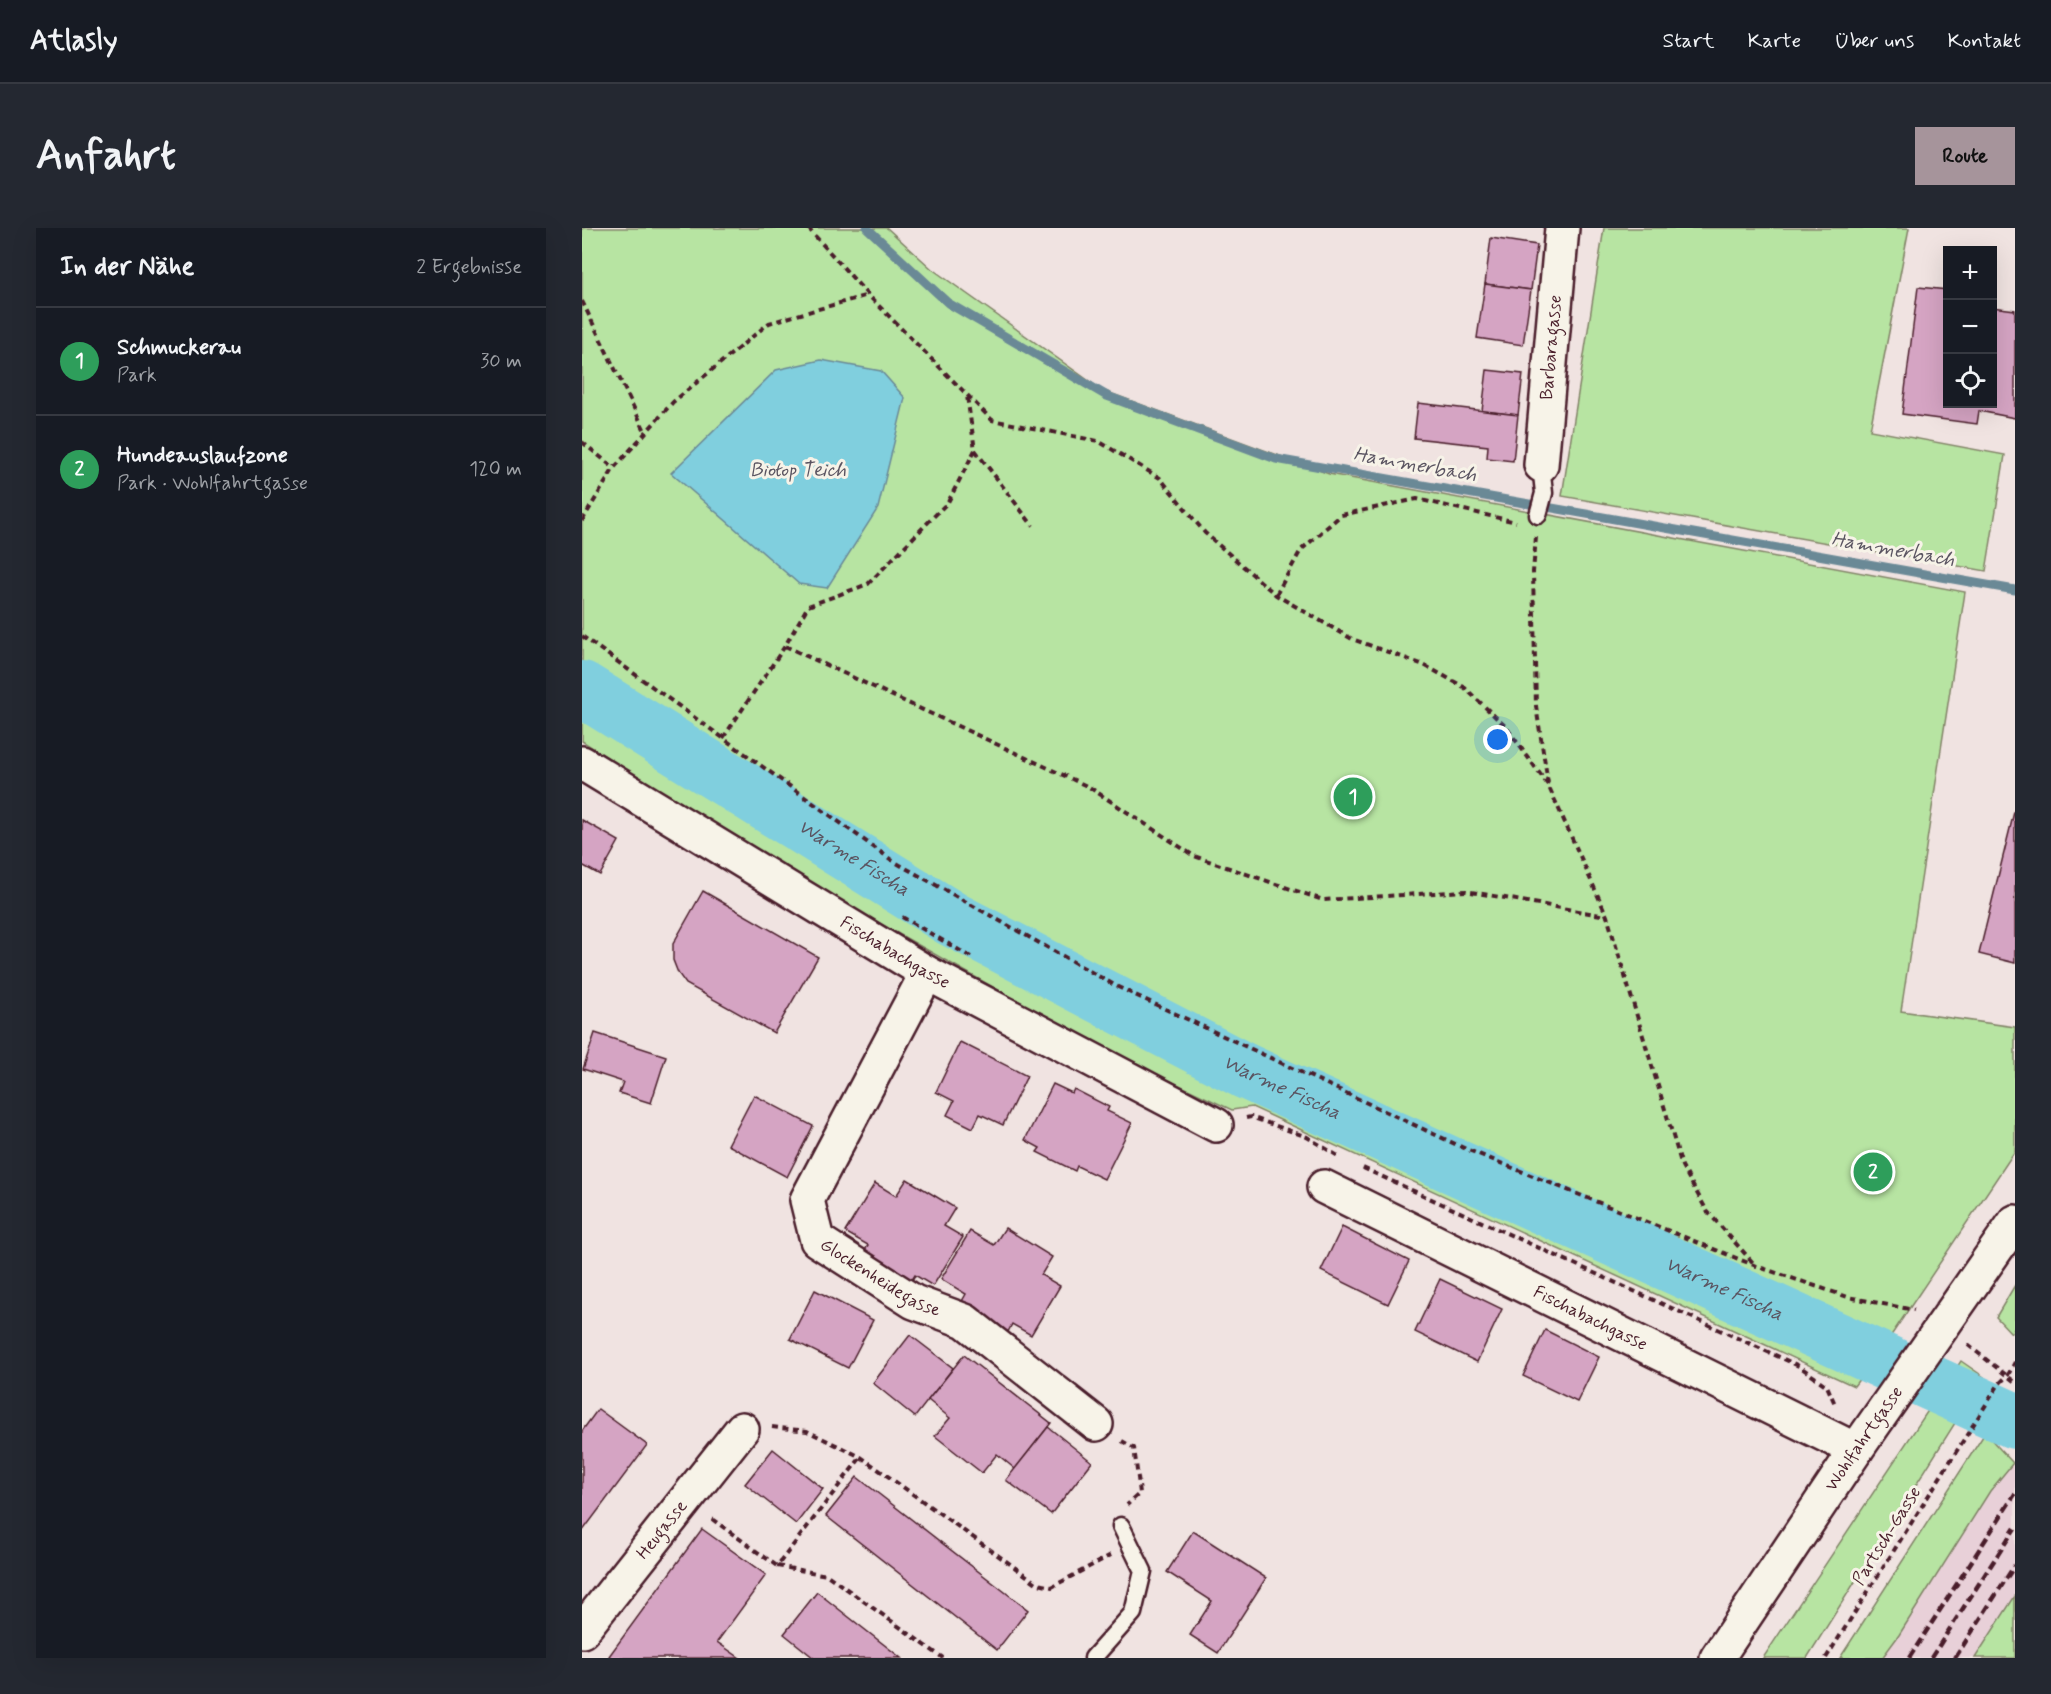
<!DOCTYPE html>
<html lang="de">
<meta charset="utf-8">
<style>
:root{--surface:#171b24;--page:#242831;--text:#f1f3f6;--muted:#9ea1a6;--line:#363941;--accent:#a6949b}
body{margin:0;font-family:Mynerve,sans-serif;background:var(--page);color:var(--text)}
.controls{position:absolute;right:18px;top:18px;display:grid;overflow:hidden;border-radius:0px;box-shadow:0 6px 24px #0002}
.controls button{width:54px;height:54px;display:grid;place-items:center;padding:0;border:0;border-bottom:2px solid var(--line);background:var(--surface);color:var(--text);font:30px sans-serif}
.you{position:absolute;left:916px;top:512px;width:21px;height:21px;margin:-15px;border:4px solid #fff;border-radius:50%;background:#1a73e8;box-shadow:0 0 0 9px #1a73e833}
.badge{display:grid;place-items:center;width:39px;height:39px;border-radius:50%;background:var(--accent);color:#fff;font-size:20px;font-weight:700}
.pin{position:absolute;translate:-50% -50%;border:3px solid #fff;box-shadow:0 2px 6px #0006}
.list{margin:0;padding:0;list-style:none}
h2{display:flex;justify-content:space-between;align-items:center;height:78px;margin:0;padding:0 24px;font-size:26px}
h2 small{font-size:20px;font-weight:400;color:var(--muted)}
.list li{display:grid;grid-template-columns:39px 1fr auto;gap:18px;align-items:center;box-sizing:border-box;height:108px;padding:0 24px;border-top:2px solid var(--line)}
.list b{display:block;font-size:22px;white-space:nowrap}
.list p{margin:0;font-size:20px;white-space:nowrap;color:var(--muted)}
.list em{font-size:20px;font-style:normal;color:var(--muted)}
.icon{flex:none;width:33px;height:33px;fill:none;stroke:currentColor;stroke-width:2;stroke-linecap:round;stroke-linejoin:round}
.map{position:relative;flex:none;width:1433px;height:1430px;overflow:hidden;border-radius:0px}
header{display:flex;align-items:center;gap:36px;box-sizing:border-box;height:84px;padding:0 30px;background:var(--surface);border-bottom:2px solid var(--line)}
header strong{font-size:28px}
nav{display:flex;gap:33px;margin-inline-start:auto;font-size:21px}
.intro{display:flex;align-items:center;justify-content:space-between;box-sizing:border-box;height:144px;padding:0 36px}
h1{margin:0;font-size:42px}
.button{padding:15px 27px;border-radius:0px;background:var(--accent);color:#111;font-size:21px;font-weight:700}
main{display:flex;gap:36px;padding:0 36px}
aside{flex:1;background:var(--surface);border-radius:0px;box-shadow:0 6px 24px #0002}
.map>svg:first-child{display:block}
</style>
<header>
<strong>Atlasly</strong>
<nav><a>Start</a><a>Karte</a><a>Über uns</a><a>Kontakt</a></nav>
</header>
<div class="intro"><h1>Anfahrt</h1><a class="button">Route</a></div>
<main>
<aside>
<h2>In der Nähe<small>2 Ergebnisse</small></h2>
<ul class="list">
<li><span class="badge" style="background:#2e9e5b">1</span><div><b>Schmuckerau</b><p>Park</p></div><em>30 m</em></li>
<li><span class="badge" style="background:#2e9e5b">2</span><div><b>Hundeauslaufzone</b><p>Park · Wohlfahrtgasse</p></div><em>120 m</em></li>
</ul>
</aside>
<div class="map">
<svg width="1433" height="1430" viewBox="0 0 1433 1430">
<rect width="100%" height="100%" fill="#f0e3e1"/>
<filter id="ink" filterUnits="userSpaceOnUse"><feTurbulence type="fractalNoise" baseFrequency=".0167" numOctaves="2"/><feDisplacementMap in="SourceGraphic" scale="12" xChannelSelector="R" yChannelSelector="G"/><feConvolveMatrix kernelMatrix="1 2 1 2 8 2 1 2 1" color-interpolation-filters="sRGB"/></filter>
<g filter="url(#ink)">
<polygon fill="#e8d0d8" points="1431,1235 1433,1236 1433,1368 1393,1430 1300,1430 1317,1407 1408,1263"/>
<g fill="#b7e4a2" stroke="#808266" stroke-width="1.5">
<polygon points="0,0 305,0 350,41 520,162 747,246 1383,364 1319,783 1433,799 1433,923 1298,1124 1272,1158 670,879 650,882 519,820 191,635 0,513"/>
<polygon points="1022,0 1327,0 1288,202 1423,227 1404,343 980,268"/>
<polygon points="1433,1057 1433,1098 1429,1105 1414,1089"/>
<polygon points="1379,1133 1402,1149 1225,1430 1181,1430"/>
<polygon points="1403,1205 1431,1235 1408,1263 1317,1407 1300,1430 1258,1430"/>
<polygon points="1433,1368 1433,1430 1393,1430"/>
</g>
<polygon fill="#80cfde" stroke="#6a8996" stroke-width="1.5" points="239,132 299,143 323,170 296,280 245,360 217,356 89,245 194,142"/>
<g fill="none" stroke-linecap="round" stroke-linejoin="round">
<polyline stroke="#6a8996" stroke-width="9" points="285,0 366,75 525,168 694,231 1433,362"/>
<path stroke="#80cfde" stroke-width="56" id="s1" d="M0,461L370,691L663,843L1433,1193"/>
</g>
<g fill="#d5a4c3" stroke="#4a1f2b" stroke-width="1.5">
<polygon points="909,10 955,17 949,62 903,56"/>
<polygon points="903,56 949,62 941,117 895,110"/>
<polygon points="1336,59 1366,62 1366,176 1410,176 1410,79 1433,82 1433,190 1397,183 1395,196 1320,186"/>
<polygon points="905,142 941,146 936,187 900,183"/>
<polygon points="836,175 936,187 931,233 905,230 906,218 832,210"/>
<polygon points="1433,580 1433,735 1397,726"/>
<polygon points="0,592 37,613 18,647 0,637"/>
<polygon points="121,663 236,729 192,805 104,756 96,745 91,732 91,716"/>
<polygon points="13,805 84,828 69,875 37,865 41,854 1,841"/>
<polygon points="378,814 445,848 421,897 398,886 391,900 365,887 372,873 354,864"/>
<polygon points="471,856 490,865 492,861 527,879 525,883 550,895 522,951 495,938 493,943 455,924 458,920 443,912"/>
<polygon points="172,867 231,898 205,949 146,917"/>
<polygon points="325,951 373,980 362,998 381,1009 351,1058 333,1047 328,1055 281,1026 286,1017 263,1004 293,955 314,968"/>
<polygon points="760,999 827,1033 806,1076 739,1043"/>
<polygon points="423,1000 470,1029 459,1047 478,1058 449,1107 430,1096 426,1104 379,1075 384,1066 359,1051 388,1003 412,1017"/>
<polygon points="858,1051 920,1081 895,1134 833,1104"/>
<polygon points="233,1062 291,1092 266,1140 208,1111"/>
<polygon points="963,1102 1017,1129 995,1174 941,1148"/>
<polygon points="328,1107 371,1140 333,1189 291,1155"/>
<polygon points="382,1127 469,1195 433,1241 415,1226 400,1245 353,1208 368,1190 346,1172"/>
<polygon points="16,1181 65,1217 0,1304 0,1203"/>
<polygon points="466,1199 510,1234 469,1286 424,1252"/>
<polygon points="191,1221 241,1261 214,1296 163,1256"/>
<polygon points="275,1249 446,1382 415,1422 244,1288"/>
<polygon points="120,1301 184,1347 135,1414 158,1430 30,1430 27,1428"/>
<polygon points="611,1303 684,1350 636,1425 608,1407 630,1373 585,1344"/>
<polygon points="235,1364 319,1430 232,1430 202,1406"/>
</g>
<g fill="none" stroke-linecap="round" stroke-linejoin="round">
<g stroke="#4a1f2b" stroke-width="21">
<g id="service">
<polyline points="956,287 962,265 959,237"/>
<polyline points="511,1430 551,1385 561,1343 539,1298"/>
</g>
</g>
<g stroke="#4a1f2b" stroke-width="38">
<g id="minor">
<path id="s2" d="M959,237L980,0"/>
<path id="s3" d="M0,535L345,745L634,897"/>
<path id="s4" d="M345,745L225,972L235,1012L332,1074L383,1093L514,1196"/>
<path id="s5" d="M742,959L1274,1222"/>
<path id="s6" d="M0,1403L160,1201"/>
<path id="s7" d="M1135,1430L1274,1222L1433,994"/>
</g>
</g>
<g stroke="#4a1f2b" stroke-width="4" stroke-dasharray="6 4.5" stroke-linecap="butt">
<polyline points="226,0 286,67 410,192 516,213 578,250 623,305 694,367 770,411 842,437 882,459 924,499 966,557 1025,688 1100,938 1125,983 1174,1038"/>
<polyline points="0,73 64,205"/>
<polyline points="0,214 32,240"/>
<polyline points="393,222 451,298"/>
<polyline points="0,293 32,240 91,174 187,95 286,67"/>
<polyline points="954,309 951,344 954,478 966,555"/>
<polyline points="694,367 719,322 759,287 835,271 934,294"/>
<polyline points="0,408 311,633 536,759 884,921 1174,1038 1266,1069 1332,1082"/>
<polyline points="203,418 507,559 612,628 741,672 884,663 1024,688"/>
<polyline points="141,510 203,418 226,378 286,356 366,274 393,222 385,168"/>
<polyline points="320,689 389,729"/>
<polyline points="664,890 669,889 725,909 756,928"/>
<polyline points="781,940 1217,1138 1245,1158 1253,1176"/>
<polyline points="1386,1117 1433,1154"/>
<polyline points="190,1199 225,1203 279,1229 456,1356 470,1359 529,1327"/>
<polyline points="540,1213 552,1220 558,1265 545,1277"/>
<polyline points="130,1291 195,1338 279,1229"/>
<polyline points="195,1338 245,1347 361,1430"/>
<polyline points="1244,1430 1417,1156 1426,1147 1433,1134"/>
</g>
<use href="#service" stroke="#f7f3e8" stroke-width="16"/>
<use href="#minor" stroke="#f7f3e8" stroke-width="33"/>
<g stroke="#4a1f2b" stroke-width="4.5" stroke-dasharray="9 4.5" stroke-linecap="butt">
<polyline points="1327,1430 1433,1266"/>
<polyline points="1349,1430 1433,1300"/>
<polyline points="1373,1430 1433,1337"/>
</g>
</g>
</g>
<g text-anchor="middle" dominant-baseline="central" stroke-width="6" stroke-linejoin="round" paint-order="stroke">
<g font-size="18" fill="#4a1f2b" stroke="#f7f3e8">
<text stroke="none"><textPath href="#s2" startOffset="118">Barbaragasse</textPath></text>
<text stroke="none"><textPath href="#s3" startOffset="366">Fischabachgasse</textPath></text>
<text stroke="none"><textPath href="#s4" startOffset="372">Glockenheidegasse</textPath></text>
<text stroke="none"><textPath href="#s5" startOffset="297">Fischabachgasse</textPath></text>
<text stroke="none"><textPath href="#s7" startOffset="264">Wohlfahrtgasse</textPath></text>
<text stroke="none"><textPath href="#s6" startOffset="129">Heugasse</textPath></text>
<text transform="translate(1305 1308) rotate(-58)">Partsch-Gasse</text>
</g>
<g font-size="20" font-style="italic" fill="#5a5461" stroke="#f7f3e8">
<text transform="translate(833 237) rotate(10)">Hammerbach</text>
<text x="216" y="242">Biotop Teich</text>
<text transform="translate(1311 322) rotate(10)">Hammerbach</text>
<text stroke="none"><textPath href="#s1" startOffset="320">Warme Fischa</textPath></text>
<text stroke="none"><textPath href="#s1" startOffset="806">Warme Fischa</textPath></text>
<text stroke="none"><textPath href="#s1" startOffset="1292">Warme Fischa</textPath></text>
</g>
</g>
</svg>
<div class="controls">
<button>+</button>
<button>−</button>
<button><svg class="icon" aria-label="locate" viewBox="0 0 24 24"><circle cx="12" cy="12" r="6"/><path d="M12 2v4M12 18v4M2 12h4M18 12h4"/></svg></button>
</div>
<div class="you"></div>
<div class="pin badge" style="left:771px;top:569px;background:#2e9e5b">1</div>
<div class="pin badge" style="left:1291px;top:944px;background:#2e9e5b">2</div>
</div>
</main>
